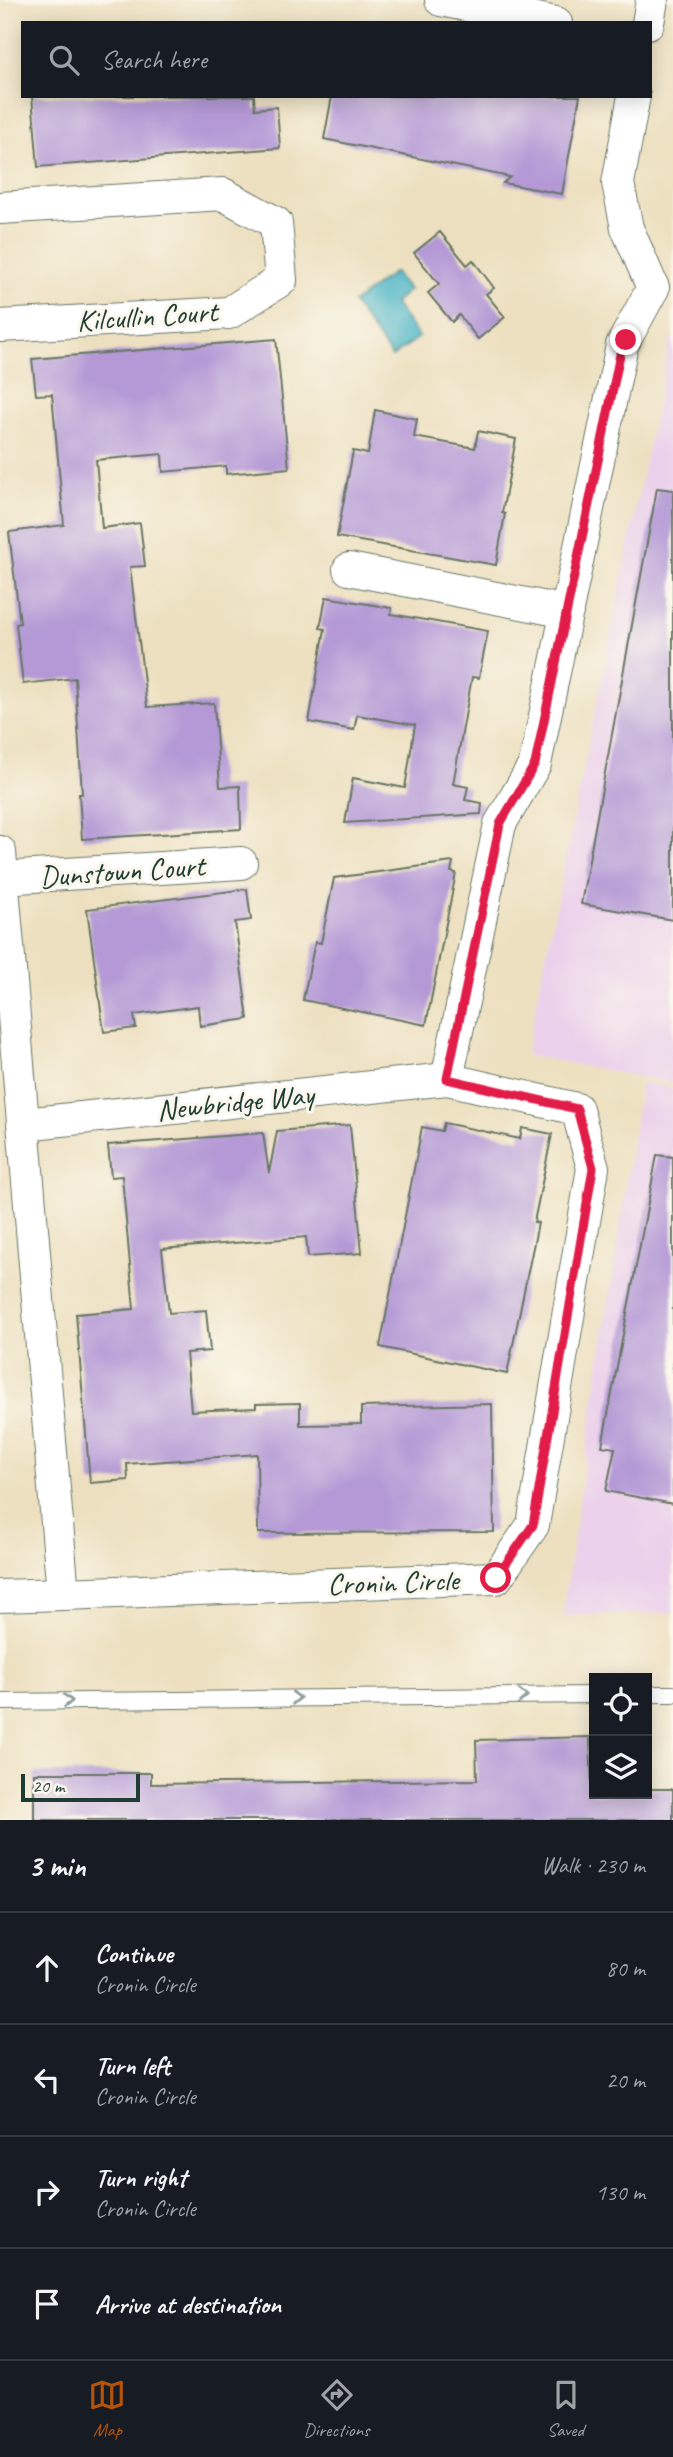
<!DOCTYPE html>
<meta charset="utf-8">
<style>
:root{--surface:#171b24;--page:#20242c;--text:#f1f3f6;--muted:#9ea1a6;--line:#363941;--accent:#b45309}
body{margin:0;font-family:Caveat,sans-serif;background:var(--page);color:var(--text)}
.controls{position:absolute;right:21px;bottom:21px;display:grid;overflow:hidden;border-radius:0px;box-shadow:0 4px 18px #0003}
.controls button{width:63px;height:63px;display:grid;place-items:center;padding:0;border:0;border-bottom:2px solid var(--line);background:var(--surface);color:var(--text);font:35px sans-serif}
.scale{position:absolute;left:21px;bottom:18px;width:119px;box-sizing:border-box;padding-left:7px;border:4px solid #1f3d34;border-top:0;font-size:19px;line-height:24px;white-space:nowrap;color:#1f3d34;-webkit-text-stroke:5px #fbf7ec;paint-order:stroke}
.stop{position:absolute;width:21px;height:21px;margin:-16px;border:5px solid #e11d48;border-radius:50%;background:#fff}
.stop.end{background:#e11d48;border-color:#fff;box-shadow:0 2px 7px #0008}
.list{margin:0;padding:0;list-style:none}
h2{display:flex;justify-content:space-between;align-items:center;height:91px;margin:0;padding:0 28px;font-size:30px}
h2 small{font-size:23px;font-weight:400;color:var(--muted)}
.list li{display:grid;grid-template-columns:46px 1fr auto;gap:21px;align-items:center;box-sizing:border-box;height:112px;padding:0 28px;border-top:2px solid var(--line)}
.list b{display:block;font-size:26px;white-space:nowrap}
.list p{margin:0;font-size:23px;white-space:nowrap;color:var(--muted)}
.list em{font-size:23px;font-style:normal;color:var(--muted)}
.icon{flex:none;width:38px;height:38px;fill:none;stroke:currentColor;stroke-width:2;stroke-linecap:round;stroke-linejoin:round}
.map{position:relative;flex:none;width:673px;height:1820px;overflow:hidden}
.search{position:absolute;background:var(--surface);box-shadow:0 4px 18px #0003;left:21px;right:21px;top:21px;height:77px;display:flex;align-items:center;gap:18px;box-sizing:border-box;padding:0 24px;border-radius:0px;color:var(--muted);font-size:26px}
.sheet{height:539px;background:var(--surface)}
nav{display:flex;justify-content:space-around;align-items:center;box-sizing:border-box;height:98px;border-top:2px solid var(--line);background:var(--surface);font-size:19px;color:var(--muted)}
nav a{display:grid;justify-items:center;gap:4px}
nav .on{color:var(--accent)}
.map>svg:first-child{display:block}
</style>
<div class="map">
<svg width="673" height="1820" viewBox="0 0 673 1820">
<rect width="100%" height="100%" fill="#fbf7ec"/>
<filter id="ink" filterUnits="userSpaceOnUse"><feTurbulence type="fractalNoise" baseFrequency=".0143" numOctaves="2"/><feDisplacementMap in="SourceGraphic" scale="14" xChannelSelector="R" yChannelSelector="G"/><feConvolveMatrix kernelMatrix="1 2 1 2 8 2 1 2 1" color-interpolation-filters="sRGB"/></filter>
<filter id="wash" filterUnits="userSpaceOnUse"><feTurbulence type="fractalNoise" baseFrequency=".00686" numOctaves="4" result="noise"/><feDisplacementMap in="SourceGraphic" scale="28" xChannelSelector="R" yChannelSelector="G"/><feGaussianBlur stdDeviation="1.57" result="paint"/><feColorMatrix in="noise" values="0 0 0 0 0 0 0 0 0 0 0 0 0 0 0 0 0 1.4 0 .05"/><feComposite in="paint" operator="in"/></filter>
<g filter="url(#wash)">
<rect width="100%" height="100%" fill="#ede0c0"/>
<g fill="#ebd1eb">
<polygon points="673,337 673,1083 526,1055 670,338"/>
<polygon points="641,1082 673,1088 673,1613 562,1616"/>
</g>
<polygon fill="#47b3c5" stroke="#33787c" stroke-width="2" points="394,272 409,290 394,303 419,337 392,357 353,303"/>
<g id="blocks">
<g fill="#b499d6">
<polygon points="32,96 254,96 255,109 277,107 280,148 38,167"/>
<polygon points="332,96 580,96 562,194 503,183 510,177 324,139"/>
<polygon points="440,232 467,265 473,260 494,288 486,294 505,317 478,339 459,315 452,322 428,293 439,284 414,253"/>
<polygon points="276,339 289,468 226,474 226,466 163,472 162,454 96,460 102,528 140,523 145,566 130,567 147,707 214,703 220,787 240,786 241,829 82,839 79,794 82,794 75,678 23,684 16,624 20,623 9,532 64,525 52,394 36,395 32,359"/>
<polygon points="375,410 417,419 414,437 475,448 478,431 516,439 502,513 505,514 496,565 337,537 353,451 368,454"/>
<polygon points="657,488 673,490 673,920 581,904"/>
<polygon points="326,597 392,608 391,614 488,631 479,678 472,677 453,784 468,787 465,800 482,803 481,814 345,823 353,778 405,788 415,725 357,715 354,730 309,722 325,629 320,628"/>
<polygon points="453,862 451,872 456,873 426,1025 303,1000 315,942 321,943 334,878"/>
<polygon points="247,889 251,920 235,922 248,1019 200,1026 198,1006 134,1015 136,1028 104,1032 87,909"/>
<polygon points="444,1123 520,1139 522,1128 552,1134 534,1222 538,1223 507,1374 380,1347 422,1127 442,1131"/>
<polygon points="350,1125 362,1253 308,1257 306,1237 162,1249 169,1313 206,1310 210,1351 186,1353 191,1411 256,1408 256,1404 300,1403 300,1425 361,1424 361,1407 492,1404 494,1532 258,1533 257,1454 127,1464 128,1480 90,1483 76,1314 134,1309 122,1176 111,1177 108,1145 263,1133 269,1173 277,1131"/>
<polygon points="657,1155 673,1157 673,1504 606,1491 615,1448 602,1446"/>
<polygon points="590,1737 592,1791 594,1791 594,1794 647,1794 647,1789 673,1789 673,1820 34,1820 34,1773 151,1773 151,1784 477,1780 476,1740"/>
</g>
</g>
</g>
<g filter="url(#ink)">
<use href="#blocks" fill-opacity="0" stroke="#677665" stroke-width="2"/>
<g fill="none" stroke-linecap="round" stroke-linejoin="round">
<g stroke="#677665" stroke-width="18">
<g id="service">
<polyline points="647,1694 673,1694"/>
<polyline points="0,1702 594,1695"/>
</g>
</g>
<g stroke="#677665" stroke-width="34">
<g id="minor">
<polyline points="441,0 556,23"/>
<polyline points="648,23 652,0"/>
<polyline points="634,96 618,183 627,228 653,288"/>
<polyline points="0,208 223,194 276,223 281,280 229,313 0,326"/>
<polyline points="349,569 567,612"/>
<polyline points="0,852 63,1594 496,1578 533,1525 593,1168 577,1109 447,1079 500,824 535,764 622,345 653,288"/>
<polyline points="2,878 241,863"/>
<polyline points="24,1124 447,1079"/>
<polyline points="0,1596 63,1594"/>
</g>
</g>
<use href="#service" stroke="#fff" stroke-width="16"/>
<use href="#minor" stroke="#fff" stroke-width="32"/>
</g>
<defs><path id="oneway-chevron" d="M-2-3.5L2.5 0L-2 3.5" fill="none" stroke-width="1.6" stroke-linecap="round" stroke-linejoin="round" transform="scale(1.75)"/></defs>
<g stroke="#8f9e9a">
<use href="#oneway-chevron" transform="translate(523 1696) rotate(-1)"/>
<use href="#oneway-chevron" transform="translate(296 1698) rotate(-1)"/>
<use href="#oneway-chevron" transform="translate(68 1701) rotate(-1)"/>
</g>
</g>
<g fill="none" stroke-linecap="round" stroke-linejoin="round" filter="url(#ink)">
<polyline stroke="#e11d48" stroke-width="9" points="496,1578 533,1525 593,1168 577,1109 447,1079 500,824 535,764 622,345 626,340"/>
</g>
<g text-anchor="middle" dominant-baseline="central" stroke-width="6" stroke-linejoin="round" paint-order="stroke">
<g font-size="30" fill="#1f3d34" stroke="#fbf7ec">
<text transform="translate(147 316) rotate(-4)">Kilcullin Court</text>
<text transform="translate(122 871) rotate(-4)">Dunstown Court</text>
<text transform="translate(235 1102) rotate(-6)">Newbridge Way</text>
<text transform="translate(393 1582) rotate(-2)">Cronin Circle</text>
</g>
</g>
</svg>
<div class="controls">
<button><svg class="icon" aria-label="locate" viewBox="0 0 24 24"><circle cx="12" cy="12" r="6"/><path d="M12 2v4M12 18v4M2 12h4M18 12h4"/></svg></button>
<button><svg class="icon" aria-label="layers" viewBox="0 0 24 24"><path d="M12 4l9 5-9 5-9-5zM3 14l9 5 9-5"/></svg></button>
</div>
<div class="scale">20 m</div>
<div class="stop" style="left:496px;top:1578px"></div>
<div class="stop end" style="left:626px;top:340px"></div>
<div class="search"><svg class="icon" aria-label="search" viewBox="0 0 24 24"><circle cx="10" cy="10" r="6"/><path d="M15 15l6 6"/></svg>Search here</div>
</div>
<section class="sheet">
<h2>3 min<small>Walk · 230 m</small></h2>
<ul class="list">
<li><svg class="icon" aria-label="ahead" viewBox="0 0 24 24"><path d="M12 20V5M6 11l6-6 6 6"/></svg><div><b>Continue</b><p>Cronin Circle</p></div><em>80 m</em></li>
<li><svg class="icon" aria-label="left" viewBox="0 0 24 24"><path d="M17 20v-9H6M10 6l-5 5 5 5"/></svg><div><b>Turn left</b><p>Cronin Circle</p></div><em>20 m</em></li>
<li><svg class="icon" aria-label="right" viewBox="0 0 24 24"><path d="M7 20v-9h11M14 6l5 5-5 5"/></svg><div><b>Turn right</b><p>Cronin Circle</p></div><em>130 m</em></li>
<li><svg class="icon" aria-label="arrive" viewBox="0 0 24 24"><path d="M6 21V4h12l-3 4 3 4H6"/></svg><div><b>Arrive at destination</b></div></li>
</ul>
</section>
<nav>
<a class="on"><svg class="icon" aria-label="map" viewBox="0 0 24 24"><path d="M3 6l6-2 6 2 6-2v14l-6 2-6-2-6 2zM9 4v14M15 6v14"/></svg>Map</a>
<a><svg class="icon" aria-label="directions" viewBox="0 0 24 24"><path d="M12 3l9 9-9 9-9-9zM9 14v-3h6M13 9l2 2-2 2"/></svg>Directions</a>
<a><svg class="icon" aria-label="saved" viewBox="0 0 24 24"><path d="M7 4h10v16l-5-4-5 4z"/></svg>Saved</a>
</nav>
